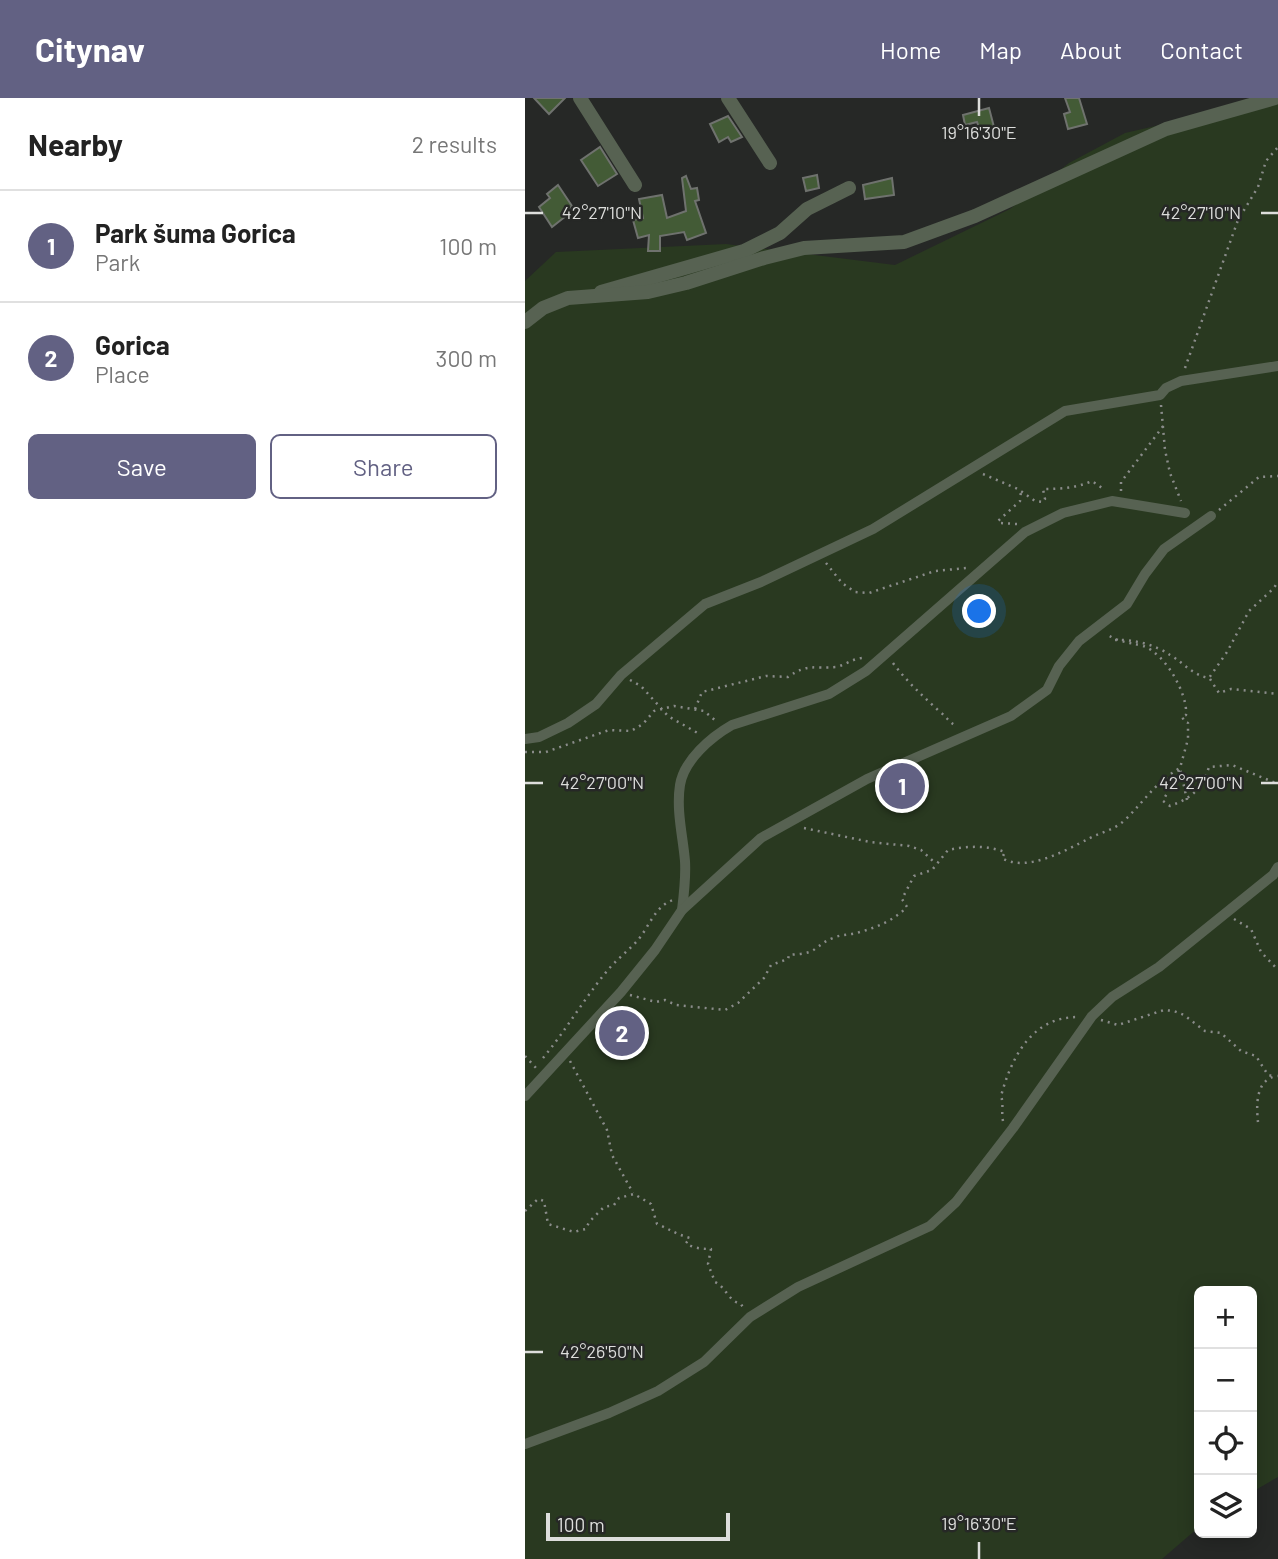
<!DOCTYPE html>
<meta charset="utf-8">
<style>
:root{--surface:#fff;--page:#f2f2f2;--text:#222;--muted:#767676;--line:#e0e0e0;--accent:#626183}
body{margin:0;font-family:Barlow,sans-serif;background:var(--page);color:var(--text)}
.controls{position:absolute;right:21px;bottom:21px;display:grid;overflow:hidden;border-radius:10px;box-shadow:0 4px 18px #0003}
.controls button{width:63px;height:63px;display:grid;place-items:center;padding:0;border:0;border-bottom:2px solid var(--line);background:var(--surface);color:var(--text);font:35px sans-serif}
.scale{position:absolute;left:21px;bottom:18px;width:184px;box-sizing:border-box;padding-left:7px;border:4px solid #dddedc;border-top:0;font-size:19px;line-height:24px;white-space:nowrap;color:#dddedc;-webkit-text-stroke:5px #262826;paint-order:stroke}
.you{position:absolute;left:455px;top:514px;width:24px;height:24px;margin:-18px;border:5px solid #fff;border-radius:50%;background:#1a73e8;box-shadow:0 0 0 10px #1a73e833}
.badge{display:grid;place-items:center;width:46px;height:46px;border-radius:50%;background:var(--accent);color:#fff;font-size:23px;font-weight:700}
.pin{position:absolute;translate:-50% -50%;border:4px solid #fff;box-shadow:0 2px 7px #0006}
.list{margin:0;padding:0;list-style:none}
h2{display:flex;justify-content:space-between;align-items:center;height:91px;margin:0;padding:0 28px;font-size:30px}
h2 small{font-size:23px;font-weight:400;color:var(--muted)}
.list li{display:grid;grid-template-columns:46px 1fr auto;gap:21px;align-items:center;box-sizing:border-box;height:112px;padding:0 28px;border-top:2px solid var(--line)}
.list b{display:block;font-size:26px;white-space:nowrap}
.list p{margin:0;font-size:23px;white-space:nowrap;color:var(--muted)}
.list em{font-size:23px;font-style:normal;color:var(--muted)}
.actions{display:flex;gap:14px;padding:21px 28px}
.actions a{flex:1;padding:16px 0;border:2px solid var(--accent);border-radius:10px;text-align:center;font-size:24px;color:var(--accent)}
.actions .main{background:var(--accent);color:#fff}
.icon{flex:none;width:38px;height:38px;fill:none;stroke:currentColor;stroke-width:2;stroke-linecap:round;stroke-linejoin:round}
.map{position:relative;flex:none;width:753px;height:1461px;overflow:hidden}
header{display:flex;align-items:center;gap:42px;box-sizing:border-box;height:98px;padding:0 35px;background:var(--accent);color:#fff}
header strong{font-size:33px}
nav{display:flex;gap:38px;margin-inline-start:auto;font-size:24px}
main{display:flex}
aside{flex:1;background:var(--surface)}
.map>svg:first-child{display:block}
</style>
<header>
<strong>Citynav</strong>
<nav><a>Home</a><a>Map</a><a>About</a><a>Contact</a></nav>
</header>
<main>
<aside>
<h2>Nearby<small>2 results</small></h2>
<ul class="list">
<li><span class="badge">1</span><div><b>Park šuma Gorica</b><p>Park</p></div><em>100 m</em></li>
<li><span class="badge">2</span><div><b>Gorica</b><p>Place</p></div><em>300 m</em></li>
</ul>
<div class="actions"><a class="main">Save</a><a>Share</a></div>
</aside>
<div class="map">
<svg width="753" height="1461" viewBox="0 0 753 1461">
<rect width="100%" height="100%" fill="#262826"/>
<polygon fill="#293920" points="753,0 753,1379 727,1394 727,1193 674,1193 674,1429 637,1461 0,1461 0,183 31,154 201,146 370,167 485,111 544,65 600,35"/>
<g fill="#435b36" stroke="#6f726e" stroke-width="2">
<polygon points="9,0 40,0 24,16"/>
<polygon points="540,0 554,0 562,26 543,31 539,16 545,14"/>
<polygon points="464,10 469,29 455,33 452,24 440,27 438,17"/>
<polygon points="203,18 217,39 206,44 203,39 194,44 185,26"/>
<polygon points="75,49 92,76 73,88 56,62"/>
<polygon points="292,77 294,90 281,93 278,80"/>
<polygon points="161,78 166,91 172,90 174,102 170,103 181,135 162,142 159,134 135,138 135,153 123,153 124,137 113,140 108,122 118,120 114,101 137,97 142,120 161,113 157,80"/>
<polygon points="367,80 369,97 340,101 338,87"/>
<polygon points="33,87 47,108 38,115 41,118 27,129 14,109 25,100 22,96"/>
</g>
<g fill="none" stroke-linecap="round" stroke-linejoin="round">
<g stroke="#8a8c8a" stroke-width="2.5" stroke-dasharray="2 5" stroke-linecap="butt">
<polyline points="660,270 713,122 733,89 741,63 753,49"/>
<polyline points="636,307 640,352 645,375 656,403"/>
<path d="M458,376L493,391L510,403L518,404L520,401L518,391C536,391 551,390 567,383L580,392"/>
<polyline points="596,393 596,384 639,327"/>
<polyline points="694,412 734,379 753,378"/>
<polyline points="492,426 474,425 473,423 495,403 496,393"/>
<polyline points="301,465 317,485 330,494 344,495 410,473 442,470"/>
<path d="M590,542C608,541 631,547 645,557C659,565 667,577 684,580L702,554L724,513L749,490L753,483"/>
<path d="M368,565C382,584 398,598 415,614C422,619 424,625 432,628"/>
<polyline points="685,581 694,595 706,591 753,596"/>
<polyline points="105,582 116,588 143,618 176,637"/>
<path d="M170,611L177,594L241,578L263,579C283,565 288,571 311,569C320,567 327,561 337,560"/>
<polyline points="0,654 21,654 84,632 106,633 118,626 129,613 149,608 179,613 191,623"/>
<path d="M662,702L655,670L638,703L645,708C667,700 677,691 684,669L707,667L753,686"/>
<polyline points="279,730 345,744 384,748 396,752 409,764"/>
<polyline points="709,821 726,831 736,854 753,872"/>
<path d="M105,897L131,904L140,902L151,907L200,912L213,905L239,880L246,867L263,861L264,857C272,856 284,856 290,851C297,846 300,843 308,840C317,836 326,837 335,834C353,829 369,822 382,809L377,801L389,778L407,772L423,752C442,748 461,747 480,754L477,760C502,775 541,752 563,741C576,734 590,732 601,721C620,702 631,684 655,670L663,641V625L659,623L657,618L661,617C663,596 640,555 618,548C603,544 596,545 581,536"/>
<polyline points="576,922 593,927 639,912 649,913 659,917 680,933 696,935 716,953 731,958 743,977 747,978"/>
<polyline points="0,958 12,971"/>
<path d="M18,960C41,932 59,901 82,873C91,862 103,853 113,842C124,829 130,808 148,802"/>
<polyline points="45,963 82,1032 87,1057 108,1095"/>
<path d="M478,1023C476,1015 479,1006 476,998C487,958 507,919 553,919"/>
<path d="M733,1024C731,1006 731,980 753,978"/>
<path d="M0,1113L13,1101L19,1103L23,1126L49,1134L56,1132L61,1131L64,1124L79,1109L89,1107L94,1100L109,1096L126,1106L132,1126C144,1131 153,1137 165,1140L161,1145C167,1150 177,1151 186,1151L183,1166L190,1184C201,1189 203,1203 216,1206L219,1211"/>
</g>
<g stroke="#576252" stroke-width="10">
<polyline points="0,641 14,639 43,625 71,606 96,577 180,506 236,484 348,431 540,313 635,297 641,290 656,283 753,268"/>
<path d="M157,812C159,796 161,779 160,763C158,739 151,712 155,687C159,662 186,639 207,627L304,596L341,573L500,434L538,415L587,403L660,415"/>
<polyline points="0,998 96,894 130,852 157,812 236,740 342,681 486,618 522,592 534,568 554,543 602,506 620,476 639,451 686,418"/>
<polyline points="0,1346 84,1315 133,1293 179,1264 225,1219 273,1189 405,1128 431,1104 488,1030 567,918 587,899 634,869 748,777 753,769"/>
</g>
<g stroke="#576252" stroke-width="14">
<polyline points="55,0 110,87"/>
<polyline points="203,0 245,65"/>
<polyline points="76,194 219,153 255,135 282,111 324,90"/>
<polyline points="0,224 18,210 43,200 123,194 161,185 239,160 279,150 379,144 450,118 641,31 750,0"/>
</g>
</g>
<path fill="none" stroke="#dddedc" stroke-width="2.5" d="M454,0V18M0,115H18M736,115H753M0,685H18M736,685H753M0,1254H18M454,1444V1461"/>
<g font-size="18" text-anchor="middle" fill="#dddedc" stroke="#262826" stroke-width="5" stroke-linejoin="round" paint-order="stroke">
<text x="454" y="41">19°16'30"E</text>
<text x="77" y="121">42°27'10"N</text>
<text x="676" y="121">42°27'10"N</text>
<text x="77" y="691">42°27'00"N</text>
<text x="676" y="691">42°27'00"N</text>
<text x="77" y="1260">42°26'50"N</text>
<text x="454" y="1432">19°16'30"E</text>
</g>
</svg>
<div class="controls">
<button>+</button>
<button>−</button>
<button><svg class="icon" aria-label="locate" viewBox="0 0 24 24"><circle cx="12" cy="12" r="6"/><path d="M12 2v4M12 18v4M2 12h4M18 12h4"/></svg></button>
<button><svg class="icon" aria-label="layers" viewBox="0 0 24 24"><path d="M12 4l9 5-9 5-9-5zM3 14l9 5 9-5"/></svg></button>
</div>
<div class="scale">100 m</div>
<div class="you"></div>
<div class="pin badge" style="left:377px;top:688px">1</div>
<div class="pin badge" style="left:97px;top:935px">2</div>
</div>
</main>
